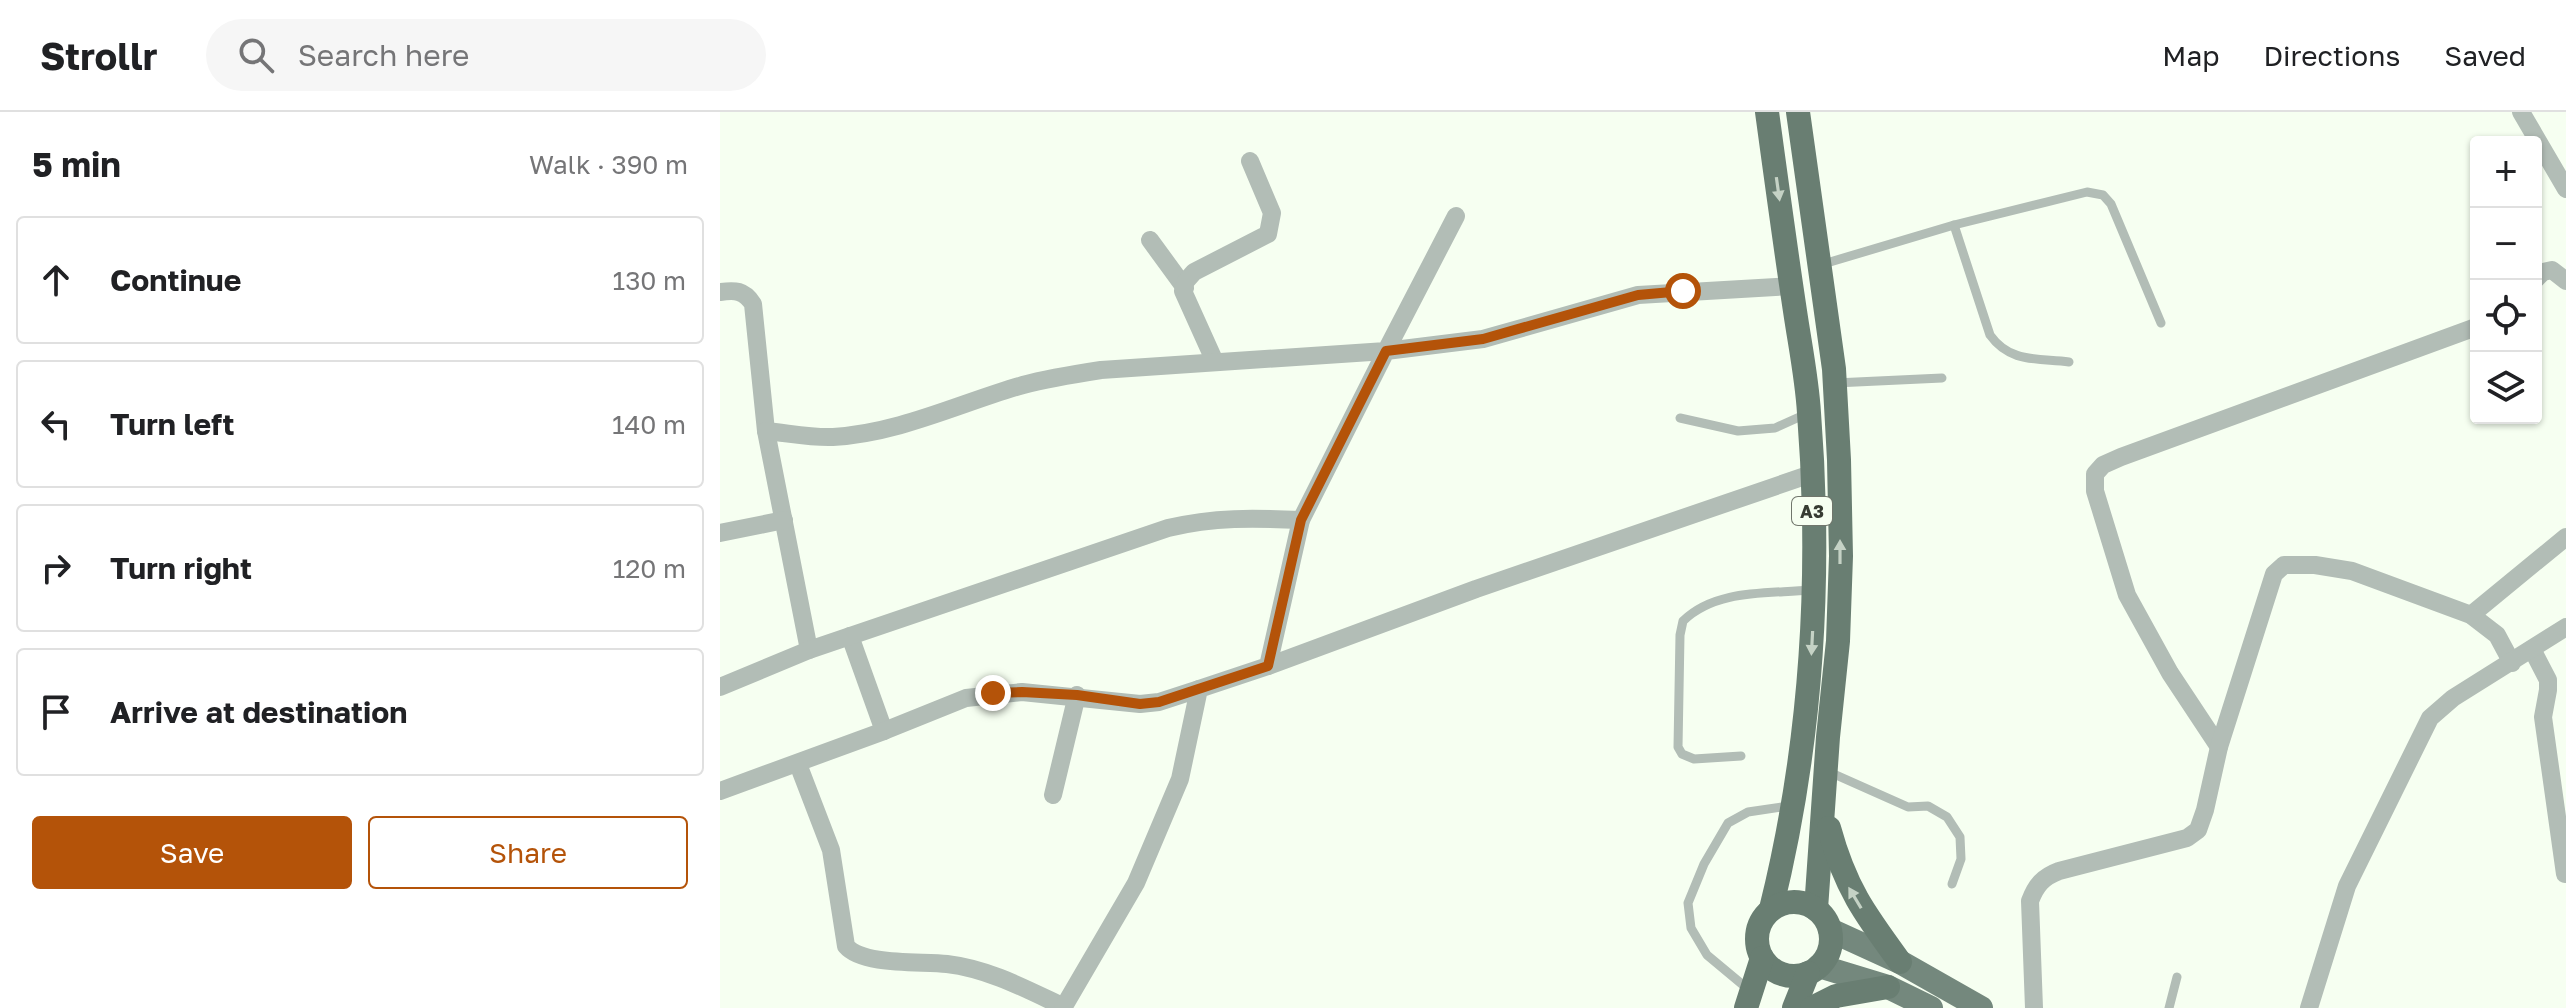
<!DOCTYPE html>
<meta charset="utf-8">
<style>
:root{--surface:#fff;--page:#f6f6f6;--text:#202124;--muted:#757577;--line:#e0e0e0;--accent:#b45309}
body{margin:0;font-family:"Golos Text",sans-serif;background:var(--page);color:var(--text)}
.controls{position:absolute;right:24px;top:24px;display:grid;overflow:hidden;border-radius:8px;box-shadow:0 2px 6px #0004}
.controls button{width:72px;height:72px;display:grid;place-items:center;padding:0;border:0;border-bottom:2px solid var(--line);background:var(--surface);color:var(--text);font:40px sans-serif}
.stop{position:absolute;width:24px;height:24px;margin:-18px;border:6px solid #b45309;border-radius:50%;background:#fff}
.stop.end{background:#b45309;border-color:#fff;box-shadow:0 2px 8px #0008}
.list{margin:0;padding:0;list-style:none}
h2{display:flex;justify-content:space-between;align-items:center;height:104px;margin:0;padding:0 32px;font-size:34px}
h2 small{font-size:26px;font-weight:400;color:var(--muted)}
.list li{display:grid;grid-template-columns:52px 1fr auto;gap:24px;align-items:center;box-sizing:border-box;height:128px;margin:0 16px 16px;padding:0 16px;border:2px solid var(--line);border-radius:8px}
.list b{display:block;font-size:30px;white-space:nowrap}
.list em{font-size:26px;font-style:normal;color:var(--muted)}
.actions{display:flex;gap:16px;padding:24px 32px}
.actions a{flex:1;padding:18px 0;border:2px solid var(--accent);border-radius:8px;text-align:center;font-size:28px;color:var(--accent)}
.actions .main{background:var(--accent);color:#fff}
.icon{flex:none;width:44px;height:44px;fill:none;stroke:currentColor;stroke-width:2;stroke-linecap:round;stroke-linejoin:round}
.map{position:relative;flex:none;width:1846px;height:896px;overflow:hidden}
header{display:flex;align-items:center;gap:48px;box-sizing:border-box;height:112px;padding:0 40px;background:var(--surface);border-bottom:2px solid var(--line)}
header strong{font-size:38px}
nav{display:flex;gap:44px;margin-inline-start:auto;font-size:28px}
.search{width:560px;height:72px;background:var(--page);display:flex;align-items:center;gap:20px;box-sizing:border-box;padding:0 28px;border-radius:44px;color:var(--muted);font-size:30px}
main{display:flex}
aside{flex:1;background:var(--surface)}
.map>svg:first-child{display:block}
</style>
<header>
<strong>Strollr</strong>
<div class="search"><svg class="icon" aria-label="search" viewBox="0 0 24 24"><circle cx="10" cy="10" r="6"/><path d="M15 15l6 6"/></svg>Search here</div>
<nav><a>Map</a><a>Directions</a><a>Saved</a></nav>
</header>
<main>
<aside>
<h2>5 min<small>Walk · 390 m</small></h2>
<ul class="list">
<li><svg class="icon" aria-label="ahead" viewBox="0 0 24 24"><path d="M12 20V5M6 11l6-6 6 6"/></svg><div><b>Continue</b></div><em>130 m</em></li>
<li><svg class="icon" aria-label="left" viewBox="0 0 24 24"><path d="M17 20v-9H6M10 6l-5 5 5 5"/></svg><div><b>Turn left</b></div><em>140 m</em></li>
<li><svg class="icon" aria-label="right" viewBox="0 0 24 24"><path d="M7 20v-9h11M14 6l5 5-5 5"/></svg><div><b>Turn right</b></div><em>120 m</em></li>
<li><svg class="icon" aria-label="arrive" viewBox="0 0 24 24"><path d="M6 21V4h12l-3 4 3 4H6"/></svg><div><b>Arrive at destination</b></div></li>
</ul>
<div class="actions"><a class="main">Save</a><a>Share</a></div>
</aside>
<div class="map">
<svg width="1846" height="896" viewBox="0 0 1846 896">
<rect width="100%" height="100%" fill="#f6fff1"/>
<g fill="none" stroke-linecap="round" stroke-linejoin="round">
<g stroke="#b2bdb6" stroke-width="9">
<path d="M1234,113L1270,223C1290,251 1317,246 1349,250"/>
<polyline points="1100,153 1234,113 1367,80 1383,83 1391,92 1441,211"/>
<polyline points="1115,271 1222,266"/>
<polyline points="960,306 1018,319 1055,316 1086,302"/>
<path d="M1021,644L974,647L962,642L958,635L960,523L963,509C996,477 1047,482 1090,478"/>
<polyline points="1107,659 1188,695 1208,694 1227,705 1240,725 1241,747 1232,772"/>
<polyline points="1029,878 987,843 971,816 968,791 984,752 1008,711 1028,700 1069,694"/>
<polyline points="1449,896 1457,865"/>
</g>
<g stroke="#b2bdb6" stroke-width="18">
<polyline points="1801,0 1846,77"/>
<polyline points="430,128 465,176"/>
<polyline points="1816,167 1823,160 1832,158 1846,169"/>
<path d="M0,180C15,178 24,178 33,192L46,319L89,538"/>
<polyline points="495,250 463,179 466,169 474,160 548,122 552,101 530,49"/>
<path d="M46,319C68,321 91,326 113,325C180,321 240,291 303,273C329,266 355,262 381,258L666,239L736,104"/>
<polyline points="0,421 64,408"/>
<polyline points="1751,503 1846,425"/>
<polyline points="130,524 164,619"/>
<polyline points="1812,537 1828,568 1828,578 1823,605 1845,762"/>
<polyline points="548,554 756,477 1091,362"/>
<path d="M0,575L89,538L448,416C495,405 533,406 581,408"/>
<polyline points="1499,635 1450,561 1407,483 1375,379 1375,362 1383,353 1401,345 1756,215"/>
<path d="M78,652L111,738L126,834C143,854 201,849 227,852C269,857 306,877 344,895"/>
<polyline points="0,679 164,619 246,586 302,580 420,592 439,590 479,577"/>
<polyline points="333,683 357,583"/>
<polyline points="343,896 416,771 460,667 479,577 548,554 581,408 666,239 763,227 918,183 1071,174"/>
<path d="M1314,896L1310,789C1316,773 1323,765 1339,759L1467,726L1478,718L1485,698L1499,635L1554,462L1564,453H1595L1632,459L1751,503L1777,523L1792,551"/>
<polyline points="1589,896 1627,774 1710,606 1733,586 1846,515"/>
</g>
<g stroke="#74887d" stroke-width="24">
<polyline points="1110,818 1180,850 1261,896"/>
<polyline points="1099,854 1168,875 1211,896"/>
</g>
<g stroke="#697e72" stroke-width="24">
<path d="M1047,0C1056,66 1065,133 1075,199C1080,233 1087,267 1089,301C1102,467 1091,636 1051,797"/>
<polyline points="1078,0 1114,257 1119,348 1121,444 1118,529 1108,625 1096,797"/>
<path d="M1109,716C1125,775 1144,801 1180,850"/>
<circle cx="1074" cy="827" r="37"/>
<polyline points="1026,896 1042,846"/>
<polyline points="1074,896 1088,861"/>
<polyline points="1092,896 1116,884 1168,875"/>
</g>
</g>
<defs><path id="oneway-solid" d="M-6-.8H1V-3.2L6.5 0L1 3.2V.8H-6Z" transform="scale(2)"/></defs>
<g fill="#c5d2c5">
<use href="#oneway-solid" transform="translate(1058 77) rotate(82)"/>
<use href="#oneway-solid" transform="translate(1120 440) rotate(-90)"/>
<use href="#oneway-solid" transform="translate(1092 531) rotate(93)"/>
<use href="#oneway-solid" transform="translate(1135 786) rotate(-121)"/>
</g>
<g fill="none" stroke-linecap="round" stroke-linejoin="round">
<polyline stroke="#b45309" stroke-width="10" points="273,581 302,580 357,583 420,592 439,590 548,554 581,408 666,239 763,227 918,183 963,179"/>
</g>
<g text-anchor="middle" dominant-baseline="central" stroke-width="8" stroke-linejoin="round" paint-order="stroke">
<rect fill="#f6fff1" stroke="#70766c" stroke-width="2" x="1072" y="385" width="40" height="28" rx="6"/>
<g font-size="18" font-weight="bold" fill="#373c33">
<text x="1092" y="399">A3</text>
</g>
</g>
</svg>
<div class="controls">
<button>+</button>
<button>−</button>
<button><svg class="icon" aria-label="locate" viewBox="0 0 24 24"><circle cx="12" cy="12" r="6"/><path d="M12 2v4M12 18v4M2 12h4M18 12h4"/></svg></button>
<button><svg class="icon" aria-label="layers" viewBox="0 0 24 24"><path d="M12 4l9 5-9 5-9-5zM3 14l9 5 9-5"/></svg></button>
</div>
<div class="stop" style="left:963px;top:179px"></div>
<div class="stop end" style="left:273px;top:581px"></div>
</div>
</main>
